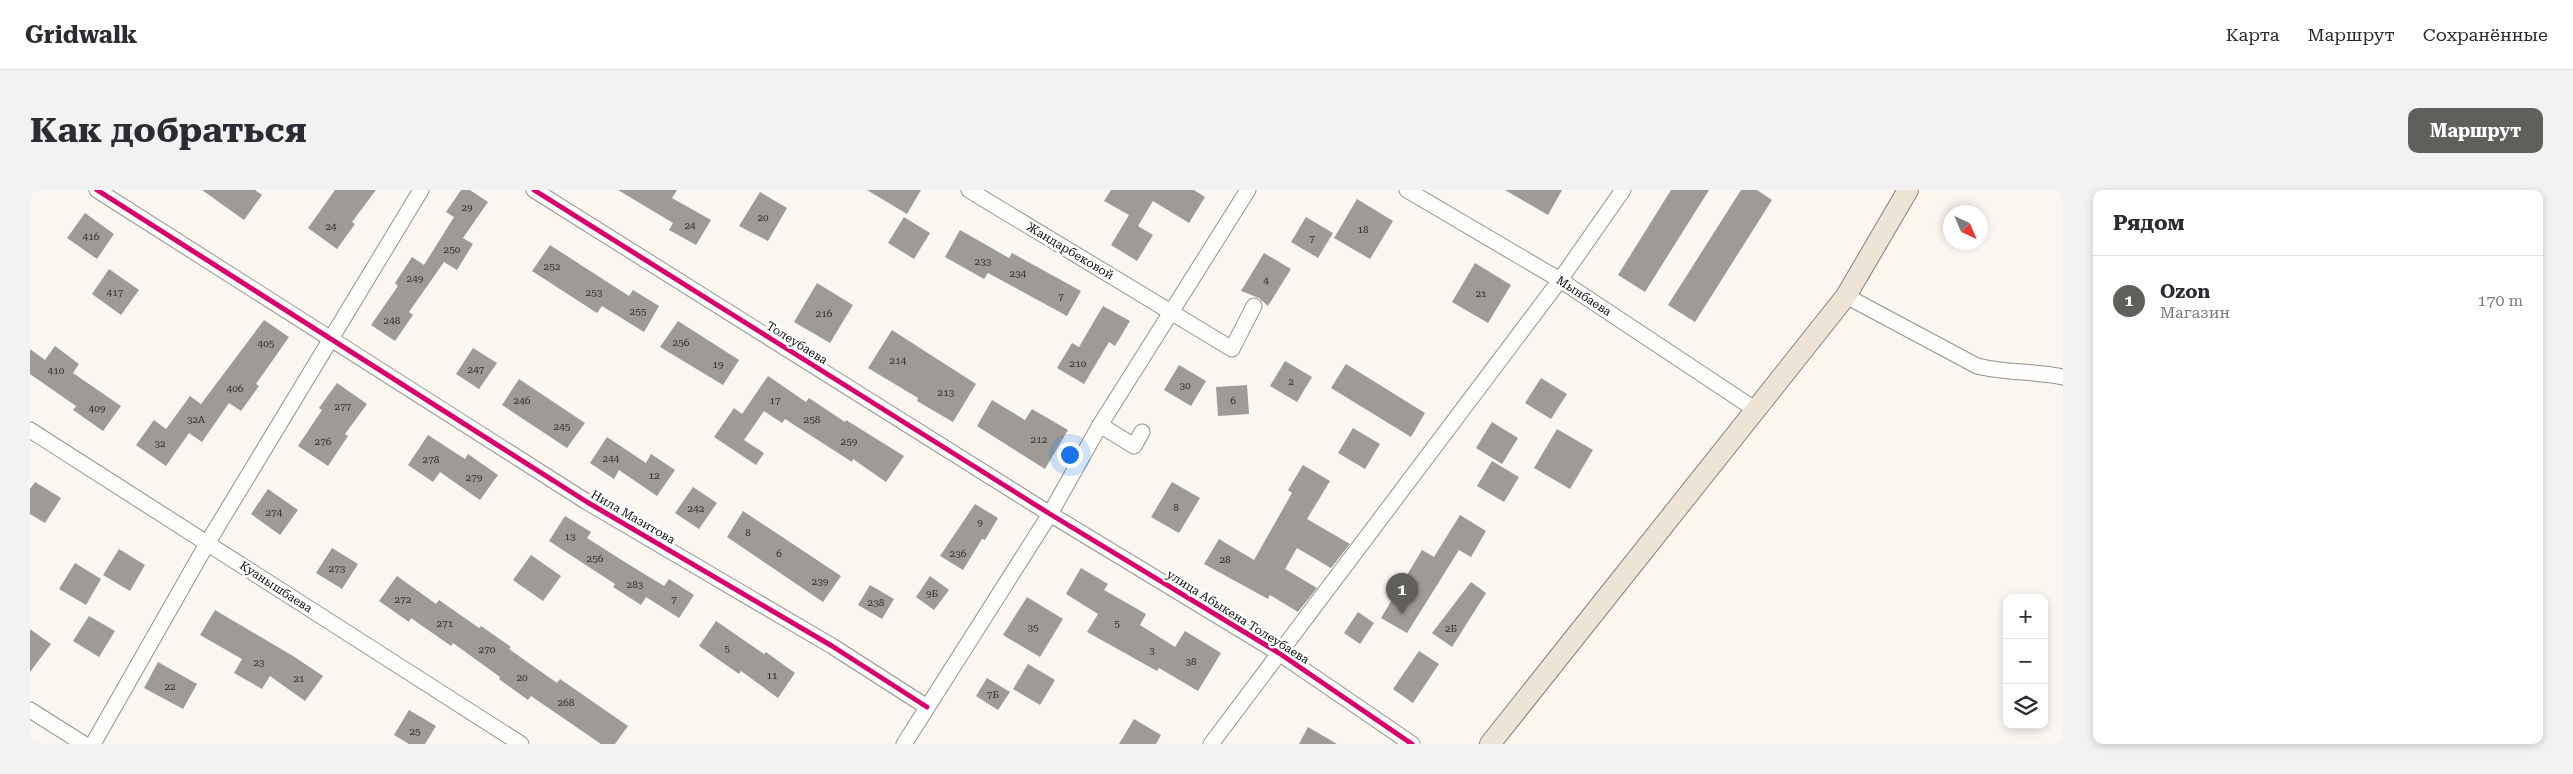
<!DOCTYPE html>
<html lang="ru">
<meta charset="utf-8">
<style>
:root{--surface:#fff;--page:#f2f2f3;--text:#2b2b33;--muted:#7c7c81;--line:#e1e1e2;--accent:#605f5c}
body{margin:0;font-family:"Roboto Serif",serif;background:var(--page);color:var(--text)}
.controls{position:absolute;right:15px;bottom:15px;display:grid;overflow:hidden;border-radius:10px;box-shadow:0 2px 8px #0003}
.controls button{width:45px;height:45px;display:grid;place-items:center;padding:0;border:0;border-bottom:1px solid var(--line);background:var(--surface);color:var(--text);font:25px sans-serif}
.compass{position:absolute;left:1913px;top:15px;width:45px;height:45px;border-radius:50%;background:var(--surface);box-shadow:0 2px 8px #0003;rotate:136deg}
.you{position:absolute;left:1039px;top:264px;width:18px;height:18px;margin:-12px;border:4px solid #fff;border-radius:50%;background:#1a73e8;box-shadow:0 0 0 8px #1a73e833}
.badge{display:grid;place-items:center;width:32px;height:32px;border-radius:50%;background:var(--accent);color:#fff;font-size:16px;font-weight:700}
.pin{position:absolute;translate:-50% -41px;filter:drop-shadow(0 1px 2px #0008)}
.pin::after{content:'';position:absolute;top:26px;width:18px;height:15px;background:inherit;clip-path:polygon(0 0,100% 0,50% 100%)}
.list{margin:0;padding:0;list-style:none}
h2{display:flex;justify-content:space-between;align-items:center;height:65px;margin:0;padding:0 20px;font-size:21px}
h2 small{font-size:16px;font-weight:400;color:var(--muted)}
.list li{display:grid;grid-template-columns:32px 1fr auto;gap:15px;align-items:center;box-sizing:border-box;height:90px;padding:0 20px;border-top:1px solid var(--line)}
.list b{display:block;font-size:19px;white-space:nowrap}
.list p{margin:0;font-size:16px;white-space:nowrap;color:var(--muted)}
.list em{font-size:16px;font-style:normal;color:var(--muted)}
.icon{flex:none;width:28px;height:28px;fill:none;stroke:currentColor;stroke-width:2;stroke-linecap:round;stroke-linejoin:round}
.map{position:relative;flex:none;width:2033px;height:554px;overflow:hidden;border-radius:10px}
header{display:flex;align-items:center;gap:30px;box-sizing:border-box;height:70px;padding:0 25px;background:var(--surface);border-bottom:1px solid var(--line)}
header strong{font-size:24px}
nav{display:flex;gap:28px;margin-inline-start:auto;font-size:18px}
.intro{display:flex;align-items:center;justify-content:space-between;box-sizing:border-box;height:120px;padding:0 30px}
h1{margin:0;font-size:35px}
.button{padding:12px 22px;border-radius:10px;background:var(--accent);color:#fff;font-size:18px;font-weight:700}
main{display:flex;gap:30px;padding:0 30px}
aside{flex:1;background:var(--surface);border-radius:10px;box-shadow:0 2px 8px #0003}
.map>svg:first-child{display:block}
</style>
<header>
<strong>Gridwalk</strong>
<nav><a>Карта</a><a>Маршрут</a><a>Сохранённые</a></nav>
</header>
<div class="intro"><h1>Как добраться</h1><a class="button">Маршрут</a></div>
<main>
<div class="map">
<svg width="2033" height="554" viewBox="0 0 2033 554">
<rect width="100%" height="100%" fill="#fbf7f0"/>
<g fill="#9e9a96">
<polygon points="172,0 225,0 232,5 214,30"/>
<polygon points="305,0 346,0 322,32 325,34 307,59 278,38"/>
<polygon points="431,0 440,0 458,12 433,48 443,54 427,80 414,72 379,122 383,125 365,151 341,135 368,96 365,93 382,67 394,75 424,27 416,22"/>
<polygon points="588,0 647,0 642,8 681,30 666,55 639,40 643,33"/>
<polygon points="837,0 891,0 877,24"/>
<polygon points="1081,0 1164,0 1175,7 1159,33 1123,11 1108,36 1123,45 1107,71 1081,55 1099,25 1074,11"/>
<polygon points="1475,0 1532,0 1518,25"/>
<polygon points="1641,0 1679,0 1615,102 1588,85"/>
<polygon points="1711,0 1727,0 1742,10 1665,132 1638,115"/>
<polygon points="730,2 757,18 738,51 709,36"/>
<polygon points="1327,9 1363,31 1340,69 1304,48"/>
<polygon points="55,23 84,44 67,69 37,48"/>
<polygon points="874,27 900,43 884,69 858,53"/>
<polygon points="1276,27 1303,43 1288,68 1261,52"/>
<polygon points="930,40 979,68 982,63 1051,101 1037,126 958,83 954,89 915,67"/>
<polygon points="520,55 599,106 603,100 629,116 614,142 572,116 567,123 502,81"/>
<polygon points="1234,63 1261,79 1238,116 1229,108 1211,101"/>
<polygon points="1445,73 1481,95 1458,133 1422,112"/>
<polygon points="79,79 109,100 91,125 62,104"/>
<polygon points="787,93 823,115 800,153 764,132"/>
<polygon points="1073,116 1100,131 1085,156 1079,152 1054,194 1027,178 1042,153 1049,157"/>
<polygon points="234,130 259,147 226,194 229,196 211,221 199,213 172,252 159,243 136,276 106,255 124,230 136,239 160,206 171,214"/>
<polygon points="648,131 709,170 693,195 630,157"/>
<polygon points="862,140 946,194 923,232 887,211 888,208 838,178"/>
<polygon points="25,156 49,174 43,183 91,216 73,241 43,220 46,216 0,184 0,159 15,170"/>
<polygon points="443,158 467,173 449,199 426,184"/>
<polygon points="1255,171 1282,187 1267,212 1240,196"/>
<polygon points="1316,174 1395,223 1381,247 1301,198"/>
<polygon points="1149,175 1176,191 1161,216 1134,200"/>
<polygon points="738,186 776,212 779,208 815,232 816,230 874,266 856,292 823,269 822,272 755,229 752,233 734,221 714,250 734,263 726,275 684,247 704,218 712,224"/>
<polygon points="1511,188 1537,204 1521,229 1495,213"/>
<polygon points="489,189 555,233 537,258 472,215"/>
<polygon points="307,193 337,214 315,244 318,246 298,276 268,256 292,220 289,218"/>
<polygon points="1217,195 1219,224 1188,226 1186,197"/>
<polygon points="962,210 995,230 1002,219 1038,240 1015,279 947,236"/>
<polygon points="1462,232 1488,248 1472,274 1446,258"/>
<polygon points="1323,238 1350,254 1335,279 1308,263"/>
<polygon points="1527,239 1563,260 1540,299 1504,278"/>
<polygon points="398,245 435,269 438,264 468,285 450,310 410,282 403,292 378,275"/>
<polygon points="577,247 616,273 621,264 645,280 627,306 589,280 584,289 560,273"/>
<polygon points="1462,271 1489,287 1474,312 1447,296"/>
<polygon points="1273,275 1300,291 1277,329 1320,354 1301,378 1267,358 1255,379 1287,398 1268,422 1240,405 1238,409 1174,374 1189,349 1224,370 1262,303 1258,300"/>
<polygon points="5,292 31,308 15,333 0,324 0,299"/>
<polygon points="1142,292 1170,308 1149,343 1121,327"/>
<polygon points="663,297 687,313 669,339 645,323"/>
<polygon points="238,299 268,320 250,345 221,324"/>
<polygon points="945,314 968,328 955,350 952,349 933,380 910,366"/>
<polygon points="713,321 811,386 793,412 697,347"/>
<polygon points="1430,325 1456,341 1441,367 1429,360 1377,443 1351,428 1392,360 1404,367"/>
<polygon points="535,326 561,342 557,348 598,374 634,396 639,389 664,405 649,428 616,407 611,415 583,397 585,394 519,351"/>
<polygon points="302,358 328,374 312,399 286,383"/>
<polygon points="89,359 115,375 100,401 73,385"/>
<polygon points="501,365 531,386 513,411 483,390"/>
<polygon points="45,373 71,389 56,415 29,399"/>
<polygon points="1051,378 1078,394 1074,400 1116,424 1110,435 1145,457 1155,441 1191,463 1168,501 1129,478 1127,481 1057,442 1068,424 1036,404"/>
<polygon points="367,386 406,414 409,410 449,438 451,436 481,457 479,459 527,493 530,489 598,536 585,554 571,554 501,506 498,510 469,489 470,487 423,453 421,456 381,428 379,432 349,411"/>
<polygon points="900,386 919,400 904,420 886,407"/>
<polygon points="1441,392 1456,403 1422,457 1402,443"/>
<polygon points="840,395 864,409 852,429 828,415"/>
<polygon points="997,407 1033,429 1010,467 973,445"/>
<polygon points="185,420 263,466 293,486 275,511 240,486 232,499 204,483 212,469 170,445"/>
<polygon points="1328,422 1344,433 1330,454 1314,443"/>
<polygon points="59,426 85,441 69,467 43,451"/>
<polygon points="686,431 734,464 736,462 765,483 748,508 711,481 709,484 669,456"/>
<polygon points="0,439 21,454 0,482"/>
<polygon points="1389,461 1409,474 1383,513 1363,499"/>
<polygon points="128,472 167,494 153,519 114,498"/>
<polygon points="998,474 1025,490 1010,515 983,499"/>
<polygon points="957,488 980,502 968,520 946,506"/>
<polygon points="379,520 406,536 395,554 379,554 364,545"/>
<polygon points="1104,529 1131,545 1126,554 1089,554"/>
<polygon points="1278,537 1307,554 1269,554"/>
</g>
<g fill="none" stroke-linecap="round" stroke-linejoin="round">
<g stroke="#94928f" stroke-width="17">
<g id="minor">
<polyline points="67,0 557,312 802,456 897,517"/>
<polyline points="504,0 1020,324 1249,463 1382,554"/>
<polyline points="939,0 1202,159 1224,116"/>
<polyline points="1377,0 1530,90 1726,220"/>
<path d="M1816,106L1947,176C1975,183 2004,181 2033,187"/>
<polyline points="1070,235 1104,256 1112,242"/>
<polyline points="0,240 491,554"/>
<polyline points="0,520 54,554"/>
<polyline points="63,554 178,352 391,0"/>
<polyline points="874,554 1020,324 1070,235 1218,0"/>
<polyline points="1181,554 1530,90 1593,0"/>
</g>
</g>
<g stroke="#81807c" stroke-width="22">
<polyline id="major" points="1460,554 1816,106 1878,0"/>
</g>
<use href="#minor" stroke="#fefefd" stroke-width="15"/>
<use href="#major" stroke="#ede4d7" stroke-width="20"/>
<g stroke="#fff" stroke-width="8">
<g id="cycleway">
<polyline points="67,0 557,312 802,456 897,517"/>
<polyline points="504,0 1020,324 1249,463 1382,554"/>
</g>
</g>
<use href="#cycleway" stroke="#d6006c" stroke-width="5"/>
</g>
<g text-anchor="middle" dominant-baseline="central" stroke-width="5" stroke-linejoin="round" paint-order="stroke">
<g font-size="10" fill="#31302f">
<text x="437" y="17">29</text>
<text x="733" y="27">20</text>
<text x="660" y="35">24</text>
<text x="301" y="36">24</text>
<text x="1333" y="39">18</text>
<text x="61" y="46">416</text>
<text x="1282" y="48">7</text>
<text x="422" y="59">250</text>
<text x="953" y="71">233</text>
<text x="522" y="76">252</text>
<text x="988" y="83">234</text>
<text x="385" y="88">249</text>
<text x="1236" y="90">4</text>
<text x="85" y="102">417</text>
<text x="564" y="102">253</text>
<text x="1451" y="103">21</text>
<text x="1031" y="106">7</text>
<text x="608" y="121">255</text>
<text x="794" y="123">216</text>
<text x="362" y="130">248</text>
<text x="651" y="152">256</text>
<text x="236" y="153">405</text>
<text x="868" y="170">214</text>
<text x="1048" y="173">210</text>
<text x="688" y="174">19</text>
<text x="446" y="179">247</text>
<text x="26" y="180">410</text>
<text x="1261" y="191">2</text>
<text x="1155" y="195">30</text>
<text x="205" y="198">406</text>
<text x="916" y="202">213</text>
<text x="492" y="210">246</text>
<text x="745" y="210">17</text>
<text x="1203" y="210">6</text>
<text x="313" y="216">277</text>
<text x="67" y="218">409</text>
<text x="166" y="229">32А</text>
<text x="782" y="229">258</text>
<text x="532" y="236">245</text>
<text x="1009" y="249">212</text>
<text x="293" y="251">276</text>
<text x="819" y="251">259</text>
<text x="130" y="253">32</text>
<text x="581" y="268">244</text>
<text x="401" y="269">278</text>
<text x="624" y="285">12</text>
<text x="444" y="287">279</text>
<text x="1146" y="317">8</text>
<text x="666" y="318">242</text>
<text x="244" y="322">274</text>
<text x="950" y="332">9</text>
<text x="718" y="342">8</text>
<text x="540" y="346">13</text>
<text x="749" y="363">6</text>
<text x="928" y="363">236</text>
<text x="565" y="368">256</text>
<text x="1195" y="369">28</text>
<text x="307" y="378">273</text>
<text x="790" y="391">239</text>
<text x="605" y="394">283</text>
<text x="902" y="403">9Б</text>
<text x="373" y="409">272</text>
<text x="644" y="409">7</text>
<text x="846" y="412">238</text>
<text x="415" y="433">271</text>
<text x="1087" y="433">5</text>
<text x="1003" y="437">35</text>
<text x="1421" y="438">2Б</text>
<text x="697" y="458">5</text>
<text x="457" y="459">270</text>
<text x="1122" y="460">3</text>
<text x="1161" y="471">38</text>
<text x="229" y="472">23</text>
<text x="742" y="485">11</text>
<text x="492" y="487">20</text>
<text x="269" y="488">21</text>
<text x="140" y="496">22</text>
<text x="963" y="504">7Б</text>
<text x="536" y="512">268</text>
<text x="385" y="541">25</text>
</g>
<g font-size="12" fill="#0d0d0d" stroke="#fff">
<text transform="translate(1040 61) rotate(31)">Жандарбековой</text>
<text transform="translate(1554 106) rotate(33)">Мынбаева</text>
<text transform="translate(767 153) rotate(32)">Толеубаева</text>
<text transform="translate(603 327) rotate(30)">Нила Мазитова</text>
<text transform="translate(246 397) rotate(33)">Куанышбаева</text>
<text transform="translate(1208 427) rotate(32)">улица Абыкена Толеубаева</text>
</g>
</g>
</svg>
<div class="controls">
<button>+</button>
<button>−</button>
<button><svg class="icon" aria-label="layers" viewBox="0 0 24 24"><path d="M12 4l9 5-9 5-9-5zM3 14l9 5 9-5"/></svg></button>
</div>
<svg class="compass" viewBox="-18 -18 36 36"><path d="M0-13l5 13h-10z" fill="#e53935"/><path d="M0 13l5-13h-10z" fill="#7c7c81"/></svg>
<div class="you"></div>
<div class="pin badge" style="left:1372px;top:424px">1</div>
</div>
<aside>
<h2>Рядом<small></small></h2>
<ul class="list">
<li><span class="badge">1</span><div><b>Ozon</b><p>Магазин</p></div><em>170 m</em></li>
</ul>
</aside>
</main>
